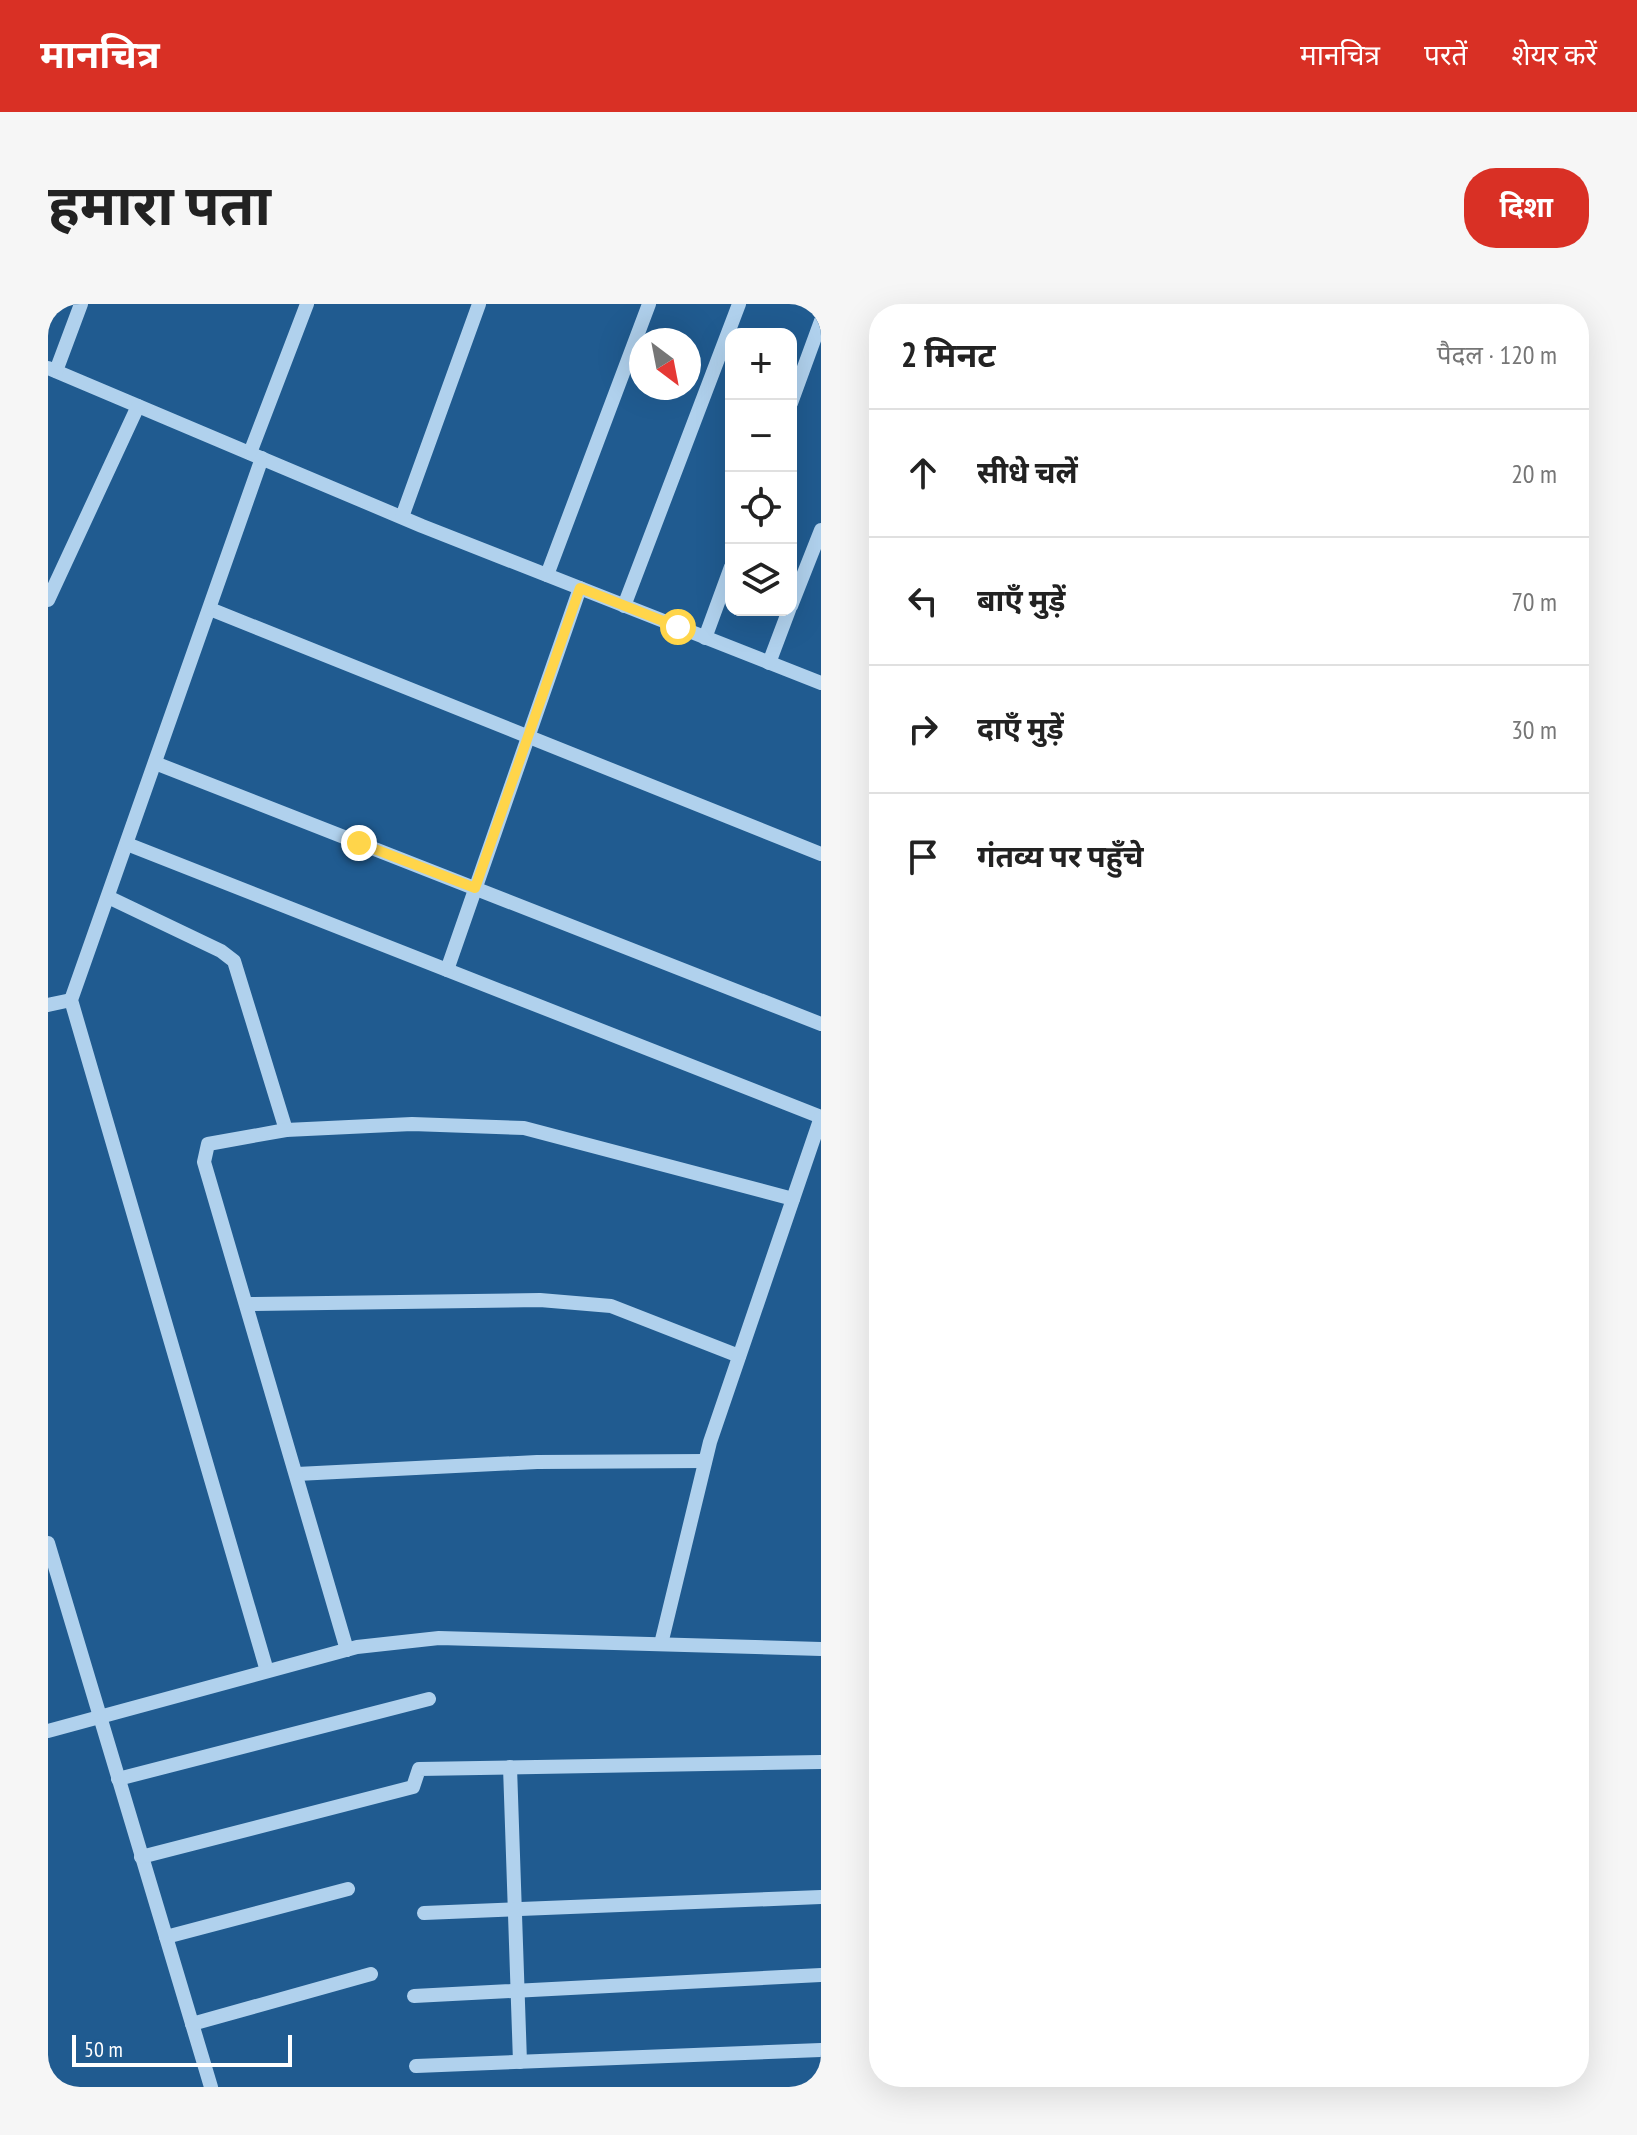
<!DOCTYPE html>
<html lang="hi">
<meta charset="utf-8">
<style>
:root{--surface:#fff;--page:#f6f6f6;--text:#222;--muted:#767676;--line:#e0e0e0;--accent:#d93025}
body{margin:0;font-family:"PT Sans Narrow","Noto Sans Devanagari",sans-serif;background:var(--page);color:var(--text)}
.controls{position:absolute;right:24px;top:24px;display:grid;overflow:hidden;border-radius:16px;box-shadow:0 8px 32px #0002}
.controls button{width:72px;height:72px;display:grid;place-items:center;padding:0;border:0;border-bottom:2px solid var(--line);background:var(--surface);color:var(--text);font:40px sans-serif}
.compass{position:absolute;left:581px;top:24px;width:72px;height:72px;border-radius:50%;background:var(--surface);box-shadow:0 8px 32px #0002;rotate:148deg}
.scale{position:absolute;left:24px;bottom:20px;width:220px;box-sizing:border-box;padding-left:8px;border:4px solid #fff;border-top:0;font-size:22px;line-height:28px;white-space:nowrap;color:#fff;-webkit-text-stroke:6px #205b90;paint-order:stroke}
.stop{position:absolute;width:24px;height:24px;margin:-18px;border:6px solid #ffd54a;border-radius:50%;background:#fff}
.stop.end{background:#ffd54a;border-color:#fff;box-shadow:0 2px 8px #0008}
.list{margin:0;padding:0;list-style:none}
h2{display:flex;justify-content:space-between;align-items:center;height:104px;margin:0;padding:0 32px;font-size:34px}
h2 small{font-size:26px;font-weight:400;color:var(--muted)}
.list li{display:grid;grid-template-columns:52px 1fr auto;gap:24px;align-items:center;box-sizing:border-box;height:128px;padding:0 32px;border-top:2px solid var(--line)}
.list b{display:block;font-size:30px;white-space:nowrap}
.list em{font-size:26px;font-style:normal;color:var(--muted)}
.icon{flex:none;width:44px;height:44px;fill:none;stroke:currentColor;stroke-width:2;stroke-linecap:round;stroke-linejoin:round}
.map{position:relative;flex:none;width:773px;height:1783px;overflow:hidden;border-radius:32px}
header{display:flex;align-items:center;gap:48px;box-sizing:border-box;height:112px;padding:0 40px;background:var(--accent);color:#fff}
header strong{font-size:38px}
nav{display:flex;gap:44px;margin-inline-start:auto;font-size:28px}
.intro{display:flex;align-items:center;justify-content:space-between;box-sizing:border-box;height:192px;padding:0 48px}
h1{margin:0;font-size:56px}
.button{padding:20px 36px;border-radius:32px;background:var(--accent);color:#fff;font-size:28px;font-weight:700}
main{display:flex;gap:48px;padding:0 48px}
aside{flex:1;background:var(--surface);border-radius:32px;box-shadow:0 8px 32px #0002}
.map>svg:first-child{display:block}
</style>
<header>
<strong>मानचित्र</strong>
<nav><a>मानचित्र</a><a>परतें</a><a>शेयर करें</a></nav>
</header>
<div class="intro"><h1>हमारा पता</h1><a class="button">दिशा</a></div>
<main>
<div class="map">
<svg width="773" height="1783" viewBox="0 0 773 1783">
<rect width="100%" height="100%" fill="#205b90"/>
<g fill="none" stroke-linecap="round" stroke-linejoin="round">
<g stroke="#b0d1ed" stroke-width="14">
<polyline points="0,64 374,222 773,379"/>
<polyline points="8,67 33,0"/>
<polyline points="743,99 773,17"/>
<polyline points="202,149 259,0"/>
<polyline points="214,154 23,696 219,1367"/>
<polyline points="354,213 431,0"/>
<polyline points="499,271 601,0"/>
<polyline points="0,296 90,102"/>
<polyline points="576,302 691,0"/>
<polyline points="743,302 773,226"/>
<polyline points="162,305 773,550"/>
<polyline points="657,334 683,263"/>
<polyline points="721,359 741,306"/>
<polyline points="107,459 773,720"/>
<polyline points="79,540 773,813"/>
<polyline points="60,593 173,647 186,657 238,826"/>
<polyline points="399,666 532,284"/>
<polyline points="0,701 23,696"/>
<polyline points="201,1000 492,996 563,1002 691,1052"/>
<polyline points="249,1170 489,1158 657,1157"/>
<polyline points="0,1239 163,1783"/>
<polyline points="613,1340 662,1138 773,813"/>
<polyline points="299,1346 156,858 160,840 238,826 364,820 476,824 745,895"/>
<polyline points="0,1427 309,1343 391,1334 773,1345"/>
<polyline points="462,1463 472,1758"/>
<polyline points="70,1475 381,1395"/>
<polyline points="93,1553 365,1483 371,1465 773,1458"/>
<polyline points="376,1609 773,1593"/>
<polyline points="118,1633 300,1585"/>
<polyline points="366,1692 773,1671"/>
<polyline points="144,1720 323,1670"/>
<polyline points="368,1762 773,1746"/>
</g>
</g>
<g fill="none" stroke-linecap="round" stroke-linejoin="round">
<polyline stroke="#ffd54a" stroke-width="10" points="311,539 427,584 532,284 630,323"/>
</g>
</svg>
<div class="controls">
<button>+</button>
<button>−</button>
<button><svg class="icon" aria-label="locate" viewBox="0 0 24 24"><circle cx="12" cy="12" r="6"/><path d="M12 2v4M12 18v4M2 12h4M18 12h4"/></svg></button>
<button><svg class="icon" aria-label="layers" viewBox="0 0 24 24"><path d="M12 4l9 5-9 5-9-5zM3 14l9 5 9-5"/></svg></button>
</div>
<svg class="compass" viewBox="-18 -18 36 36"><path d="M0-13l5 13h-10z" fill="#e53935"/><path d="M0 13l5-13h-10z" fill="#767676"/></svg>
<div class="scale">50 m</div>
<div class="stop" style="left:630px;top:323px"></div>
<div class="stop end" style="left:311px;top:539px"></div>
</div>
<aside>
<h2>2 मिनट<small>पैदल · 120 m</small></h2>
<ul class="list">
<li><svg class="icon" aria-label="ahead" viewBox="0 0 24 24"><path d="M12 20V5M6 11l6-6 6 6"/></svg><div><b>सीधे चलें</b></div><em>20 m</em></li>
<li><svg class="icon" aria-label="left" viewBox="0 0 24 24"><path d="M17 20v-9H6M10 6l-5 5 5 5"/></svg><div><b>बाएँ मुड़ें</b></div><em>70 m</em></li>
<li><svg class="icon" aria-label="right" viewBox="0 0 24 24"><path d="M7 20v-9h11M14 6l5 5-5 5"/></svg><div><b>दाएँ मुड़ें</b></div><em>30 m</em></li>
<li><svg class="icon" aria-label="arrive" viewBox="0 0 24 24"><path d="M6 21V4h12l-3 4 3 4H6"/></svg><div><b>गंतव्य पर पहुँचे</b></div></li>
</ul>
</aside>
</main>
